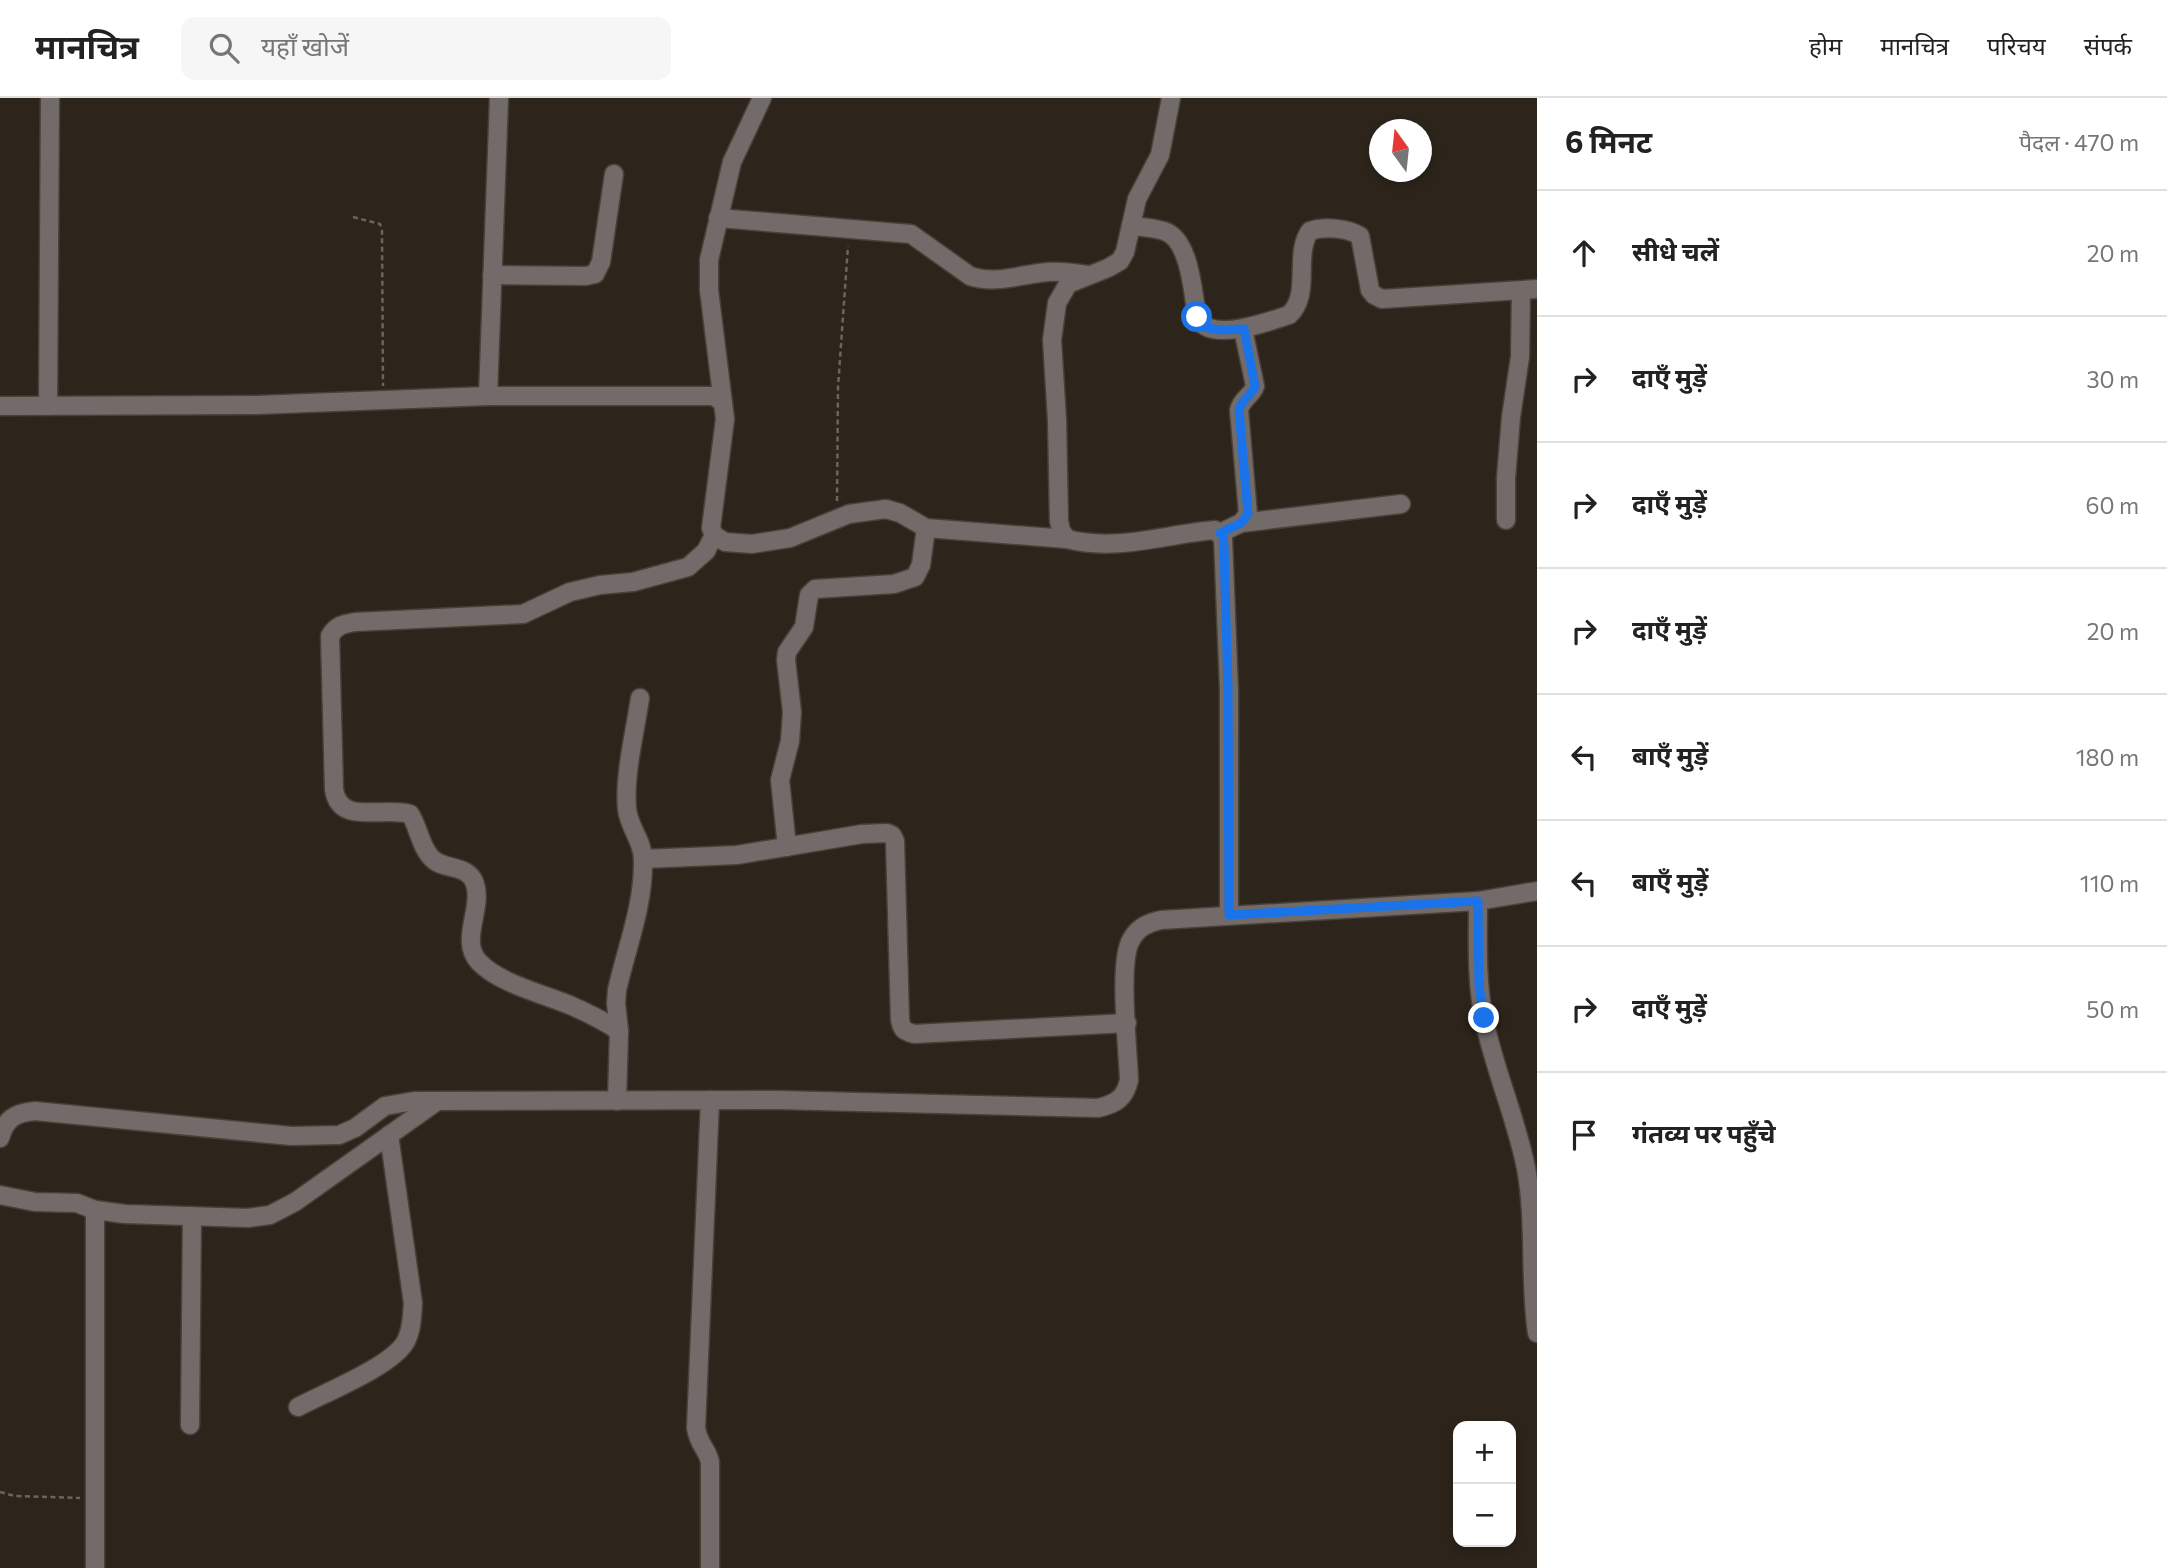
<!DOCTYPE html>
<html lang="hi">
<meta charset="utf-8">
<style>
:root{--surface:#fff;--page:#f6f6f6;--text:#222;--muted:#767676;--line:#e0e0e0}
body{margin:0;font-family:Commissioner,"Noto Sans Devanagari",sans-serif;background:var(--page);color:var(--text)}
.controls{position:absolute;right:21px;bottom:21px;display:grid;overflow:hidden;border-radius:14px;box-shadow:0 4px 10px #0003}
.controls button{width:63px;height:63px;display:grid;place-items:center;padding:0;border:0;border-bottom:2px solid var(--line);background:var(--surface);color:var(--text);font:35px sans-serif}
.compass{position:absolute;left:1369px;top:21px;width:63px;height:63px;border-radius:50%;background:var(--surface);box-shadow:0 4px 10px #0003;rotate:345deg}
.stop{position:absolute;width:21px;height:21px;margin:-16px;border:5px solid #1a73e8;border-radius:50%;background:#fff}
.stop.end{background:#1a73e8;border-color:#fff;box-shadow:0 2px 7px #0008}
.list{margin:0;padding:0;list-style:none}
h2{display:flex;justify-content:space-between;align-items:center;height:91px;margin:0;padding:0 28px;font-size:30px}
h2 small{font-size:23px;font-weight:400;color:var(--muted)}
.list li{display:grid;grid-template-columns:46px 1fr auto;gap:21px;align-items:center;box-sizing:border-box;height:126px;padding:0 28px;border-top:2px solid var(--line)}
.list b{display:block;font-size:26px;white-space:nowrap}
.list em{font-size:23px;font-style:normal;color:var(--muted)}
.icon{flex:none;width:38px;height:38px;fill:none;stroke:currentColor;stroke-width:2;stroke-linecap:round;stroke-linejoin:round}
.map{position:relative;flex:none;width:1537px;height:1470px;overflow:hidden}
header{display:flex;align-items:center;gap:42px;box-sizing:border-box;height:98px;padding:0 35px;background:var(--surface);border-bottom:2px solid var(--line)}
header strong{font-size:33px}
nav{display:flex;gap:38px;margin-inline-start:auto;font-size:24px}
.search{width:490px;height:63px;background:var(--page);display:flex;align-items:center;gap:18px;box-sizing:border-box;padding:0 24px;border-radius:14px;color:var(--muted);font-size:26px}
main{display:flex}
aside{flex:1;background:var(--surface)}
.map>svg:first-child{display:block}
</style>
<header>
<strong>मानचित्र</strong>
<div class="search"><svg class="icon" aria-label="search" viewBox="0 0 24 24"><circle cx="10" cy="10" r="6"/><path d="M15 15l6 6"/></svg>यहाँ खोजें</div>
<nav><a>होम</a><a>मानचित्र</a><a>परिचय</a><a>संपर्क</a></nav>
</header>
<main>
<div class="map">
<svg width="1537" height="1470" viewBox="0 0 1537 1470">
<rect width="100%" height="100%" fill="#2d251b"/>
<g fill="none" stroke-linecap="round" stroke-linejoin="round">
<g stroke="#484137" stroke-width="21">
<g id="minor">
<path d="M1171,0L1160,57L1137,101L1125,154L1120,163L1108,170L1068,186L1057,205L1052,242L1057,322L1059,423L1061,433L1067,441C1118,454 1165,436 1215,432L1223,440L1229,592V817"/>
<path d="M718,120L911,136L970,178C996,187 1021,176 1048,174C1061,173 1074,175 1087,177"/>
<path d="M1131,128C1142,129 1154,130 1164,133C1190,141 1193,195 1197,219C1209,246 1267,224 1289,217C1312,196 1293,157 1310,133C1324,128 1348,130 1360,138L1370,192L1374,197L1382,201L1537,191"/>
<polyline points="492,177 586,178 595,176 601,164 614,76"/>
<polyline points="488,298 499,0"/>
<polyline points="723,305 709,192 709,162 732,64 762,0"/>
<polyline points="0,308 257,307 488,298 714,298 723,305 725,321 711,430 714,437 725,444 752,446 790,440 849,416 886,411 900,415 926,430 1067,441"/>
<polyline points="48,308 50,0"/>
<polyline points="1506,422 1506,380 1511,319 1520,259 1521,193"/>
<polyline points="1241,425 1401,406"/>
<path d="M1220,435L1241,425L1248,416L1239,312C1242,300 1252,298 1255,288L1243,231"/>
<polyline points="787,749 780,682 790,643 792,614 786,562 787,554 804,529 809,497 815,491 894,486 915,479 921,467 926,430"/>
<path d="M643,761L737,757L862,736L887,735L892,737L895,743L900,922C902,932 904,933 914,936L1127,925"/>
<path d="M1478,803C1478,842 1476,882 1484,921C1494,971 1516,1019 1526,1070C1536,1124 1529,1180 1537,1235"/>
<path d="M619,933C604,923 588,915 572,908C544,896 500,886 479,864C459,843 483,811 475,786C469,767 448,772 435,763C421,753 419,729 410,716C382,708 339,728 334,691L330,538C336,527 344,526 355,524L523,516L570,494L600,487L633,484L688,469L706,453L714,437"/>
<path d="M710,1002L696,1330C699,1348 707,1350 710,1364V1470"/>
<path d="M617,1003L619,933L616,905L617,892C627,848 644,807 643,761C643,743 629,730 627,711C624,677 635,634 640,600"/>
<path d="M0,1040C6,1020 15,1015 35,1013L291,1038L339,1037L355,1030L385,1008L414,1003L778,1002L1098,1010C1115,1006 1125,1001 1129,982C1128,952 1118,864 1131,842C1138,829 1148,825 1161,822L1478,803L1537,793"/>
<polyline points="0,1097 35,1104 77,1105 95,1112 125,1116 248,1120 270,1117 295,1104 436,1004"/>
<path d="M298,1309C324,1295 393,1268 406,1243C412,1232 412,1218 413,1205L389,1037"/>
<polyline points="190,1327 192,1118"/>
<polyline points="95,1470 95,1112"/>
</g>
</g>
<g stroke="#6c655c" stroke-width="2.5" stroke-dasharray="5 3.5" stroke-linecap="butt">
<polyline points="353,119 380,126 382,132 383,288"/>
<polyline points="837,403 838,289 848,148"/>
<polyline points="0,1394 15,1398 80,1400"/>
</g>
<use href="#minor" stroke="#726b69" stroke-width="18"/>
</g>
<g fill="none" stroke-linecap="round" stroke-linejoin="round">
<path stroke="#1a73e8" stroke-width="9" d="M1197,219C1205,237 1227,231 1244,231L1255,288C1252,297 1242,301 1239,312L1248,416L1241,425L1220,435L1223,439L1224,449L1228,592L1229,817L1478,803L1479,888L1484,920"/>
</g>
</svg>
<div class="controls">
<button>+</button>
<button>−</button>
</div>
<svg class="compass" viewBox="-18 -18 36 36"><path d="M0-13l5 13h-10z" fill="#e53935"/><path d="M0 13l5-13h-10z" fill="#767676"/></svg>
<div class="stop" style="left:1197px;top:219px"></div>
<div class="stop end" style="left:1484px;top:920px"></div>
</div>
<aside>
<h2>6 मिनट<small>पैदल · 470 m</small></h2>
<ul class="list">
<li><svg class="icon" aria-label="ahead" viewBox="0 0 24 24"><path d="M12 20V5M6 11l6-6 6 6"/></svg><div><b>सीधे चलें</b></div><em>20 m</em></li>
<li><svg class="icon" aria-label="right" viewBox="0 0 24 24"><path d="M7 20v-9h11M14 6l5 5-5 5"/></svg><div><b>दाएँ मुड़ें</b></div><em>30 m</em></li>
<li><svg class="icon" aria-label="right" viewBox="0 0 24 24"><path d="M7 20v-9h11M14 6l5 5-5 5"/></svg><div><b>दाएँ मुड़ें</b></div><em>60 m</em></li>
<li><svg class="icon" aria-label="right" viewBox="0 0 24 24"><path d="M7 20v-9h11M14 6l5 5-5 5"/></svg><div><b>दाएँ मुड़ें</b></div><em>20 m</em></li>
<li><svg class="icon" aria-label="left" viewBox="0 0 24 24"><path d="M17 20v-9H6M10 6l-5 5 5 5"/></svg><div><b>बाएँ मुड़ें</b></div><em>180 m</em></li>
<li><svg class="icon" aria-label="left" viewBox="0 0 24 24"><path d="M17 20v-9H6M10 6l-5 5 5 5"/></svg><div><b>बाएँ मुड़ें</b></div><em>110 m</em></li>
<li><svg class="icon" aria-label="right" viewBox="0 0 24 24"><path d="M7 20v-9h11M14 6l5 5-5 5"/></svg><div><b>दाएँ मुड़ें</b></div><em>50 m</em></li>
<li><svg class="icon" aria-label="arrive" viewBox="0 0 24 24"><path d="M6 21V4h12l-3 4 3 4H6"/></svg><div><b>गंतव्य पर पहुँचे</b></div></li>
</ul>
</aside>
</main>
